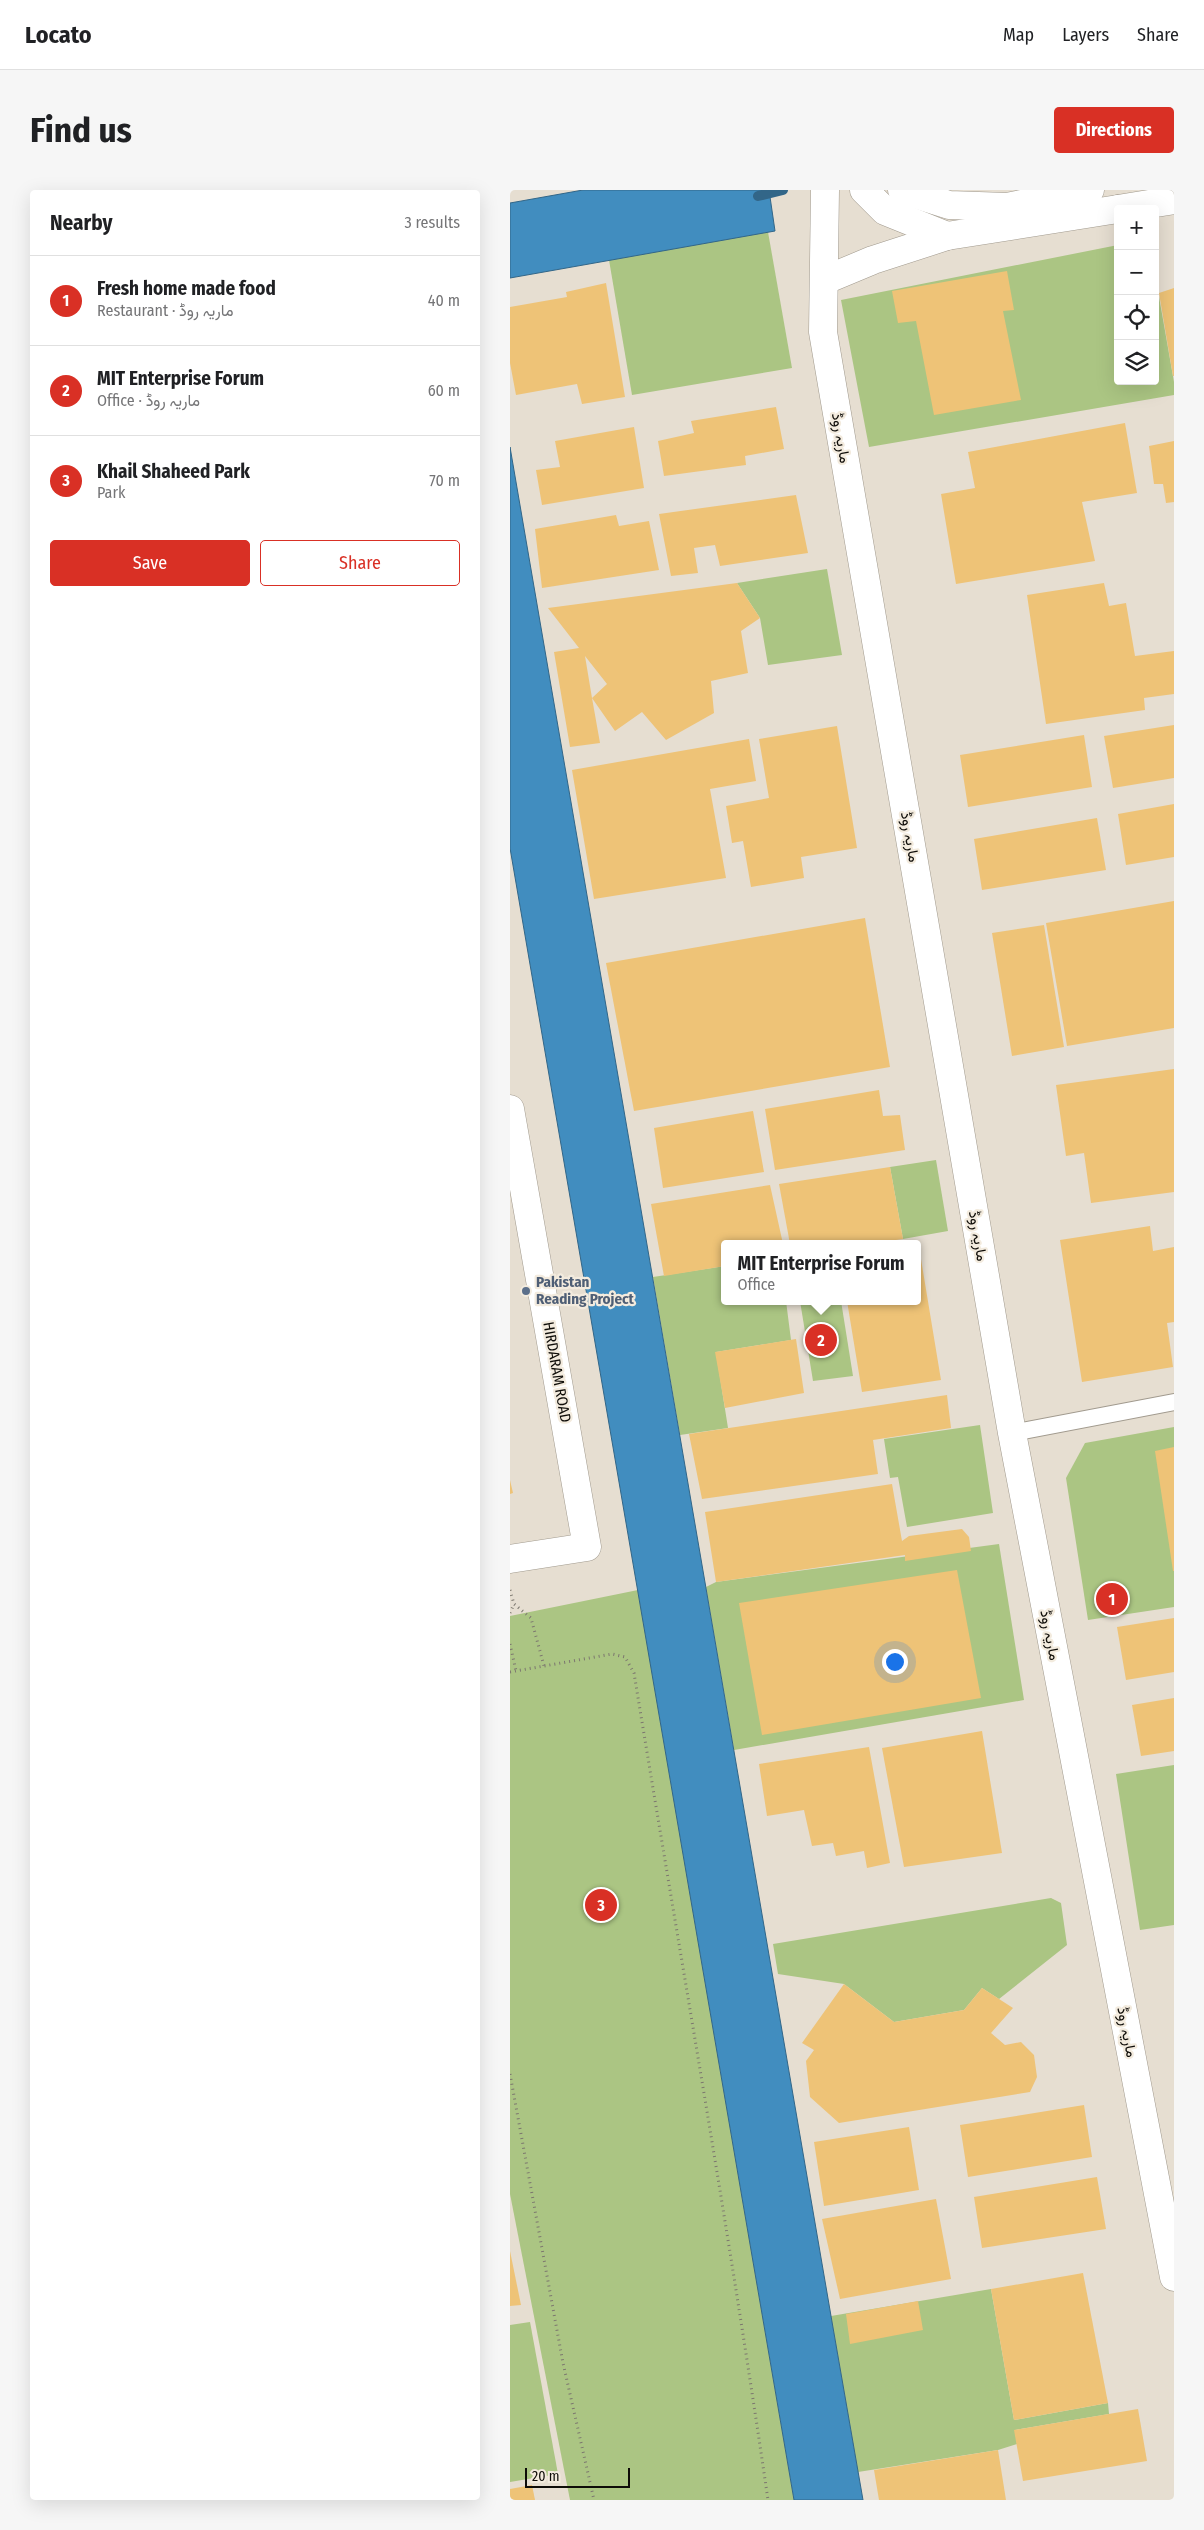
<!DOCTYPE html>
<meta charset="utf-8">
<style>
:root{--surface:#fff;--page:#f6f6f6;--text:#202124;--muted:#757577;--line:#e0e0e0;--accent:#d93025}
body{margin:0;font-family:"Fira Sans Condensed",Vazirmatn,sans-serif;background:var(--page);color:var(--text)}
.controls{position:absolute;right:15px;top:15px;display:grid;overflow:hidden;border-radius:5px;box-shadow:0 5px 20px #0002}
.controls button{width:45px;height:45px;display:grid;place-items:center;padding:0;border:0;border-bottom:1px solid var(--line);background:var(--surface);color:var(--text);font:25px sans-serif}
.scale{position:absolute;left:15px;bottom:12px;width:105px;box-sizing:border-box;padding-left:5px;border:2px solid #0e0c08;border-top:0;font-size:14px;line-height:18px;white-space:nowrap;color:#0e0c08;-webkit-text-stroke:4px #f3ebde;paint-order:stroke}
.you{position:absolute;left:384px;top:1471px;width:18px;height:18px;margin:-12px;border:4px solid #fff;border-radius:50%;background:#1a73e8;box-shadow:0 0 0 8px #1a73e833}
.badge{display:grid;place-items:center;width:32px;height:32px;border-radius:50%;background:var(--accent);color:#fff;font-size:16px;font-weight:700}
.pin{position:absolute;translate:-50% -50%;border:2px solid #fff;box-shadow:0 1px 5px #0006}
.popup{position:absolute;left:211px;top:1050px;width:200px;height:65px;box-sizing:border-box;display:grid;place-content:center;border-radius:5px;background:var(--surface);filter:drop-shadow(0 1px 4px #0005);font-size:16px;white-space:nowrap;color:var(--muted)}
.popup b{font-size:19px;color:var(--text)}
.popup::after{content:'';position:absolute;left:50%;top:100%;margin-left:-10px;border:10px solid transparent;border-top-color:var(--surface)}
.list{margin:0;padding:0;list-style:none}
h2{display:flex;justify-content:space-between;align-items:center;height:65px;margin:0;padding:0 20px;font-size:21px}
h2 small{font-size:16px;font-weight:400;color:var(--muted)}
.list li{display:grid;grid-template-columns:32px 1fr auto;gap:15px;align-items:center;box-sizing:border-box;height:90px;padding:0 20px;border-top:1px solid var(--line)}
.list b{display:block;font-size:19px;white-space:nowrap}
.list p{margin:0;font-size:16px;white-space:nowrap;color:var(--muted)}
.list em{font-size:16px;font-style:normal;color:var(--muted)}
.actions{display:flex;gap:10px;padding:15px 20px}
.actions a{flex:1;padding:11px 0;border:1px solid var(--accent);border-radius:5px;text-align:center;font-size:18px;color:var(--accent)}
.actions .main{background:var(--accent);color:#fff}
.icon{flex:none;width:28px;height:28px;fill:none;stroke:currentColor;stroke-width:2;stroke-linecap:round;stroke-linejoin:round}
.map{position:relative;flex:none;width:664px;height:2310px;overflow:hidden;border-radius:5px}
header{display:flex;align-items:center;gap:30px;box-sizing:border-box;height:70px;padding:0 25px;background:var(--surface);border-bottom:1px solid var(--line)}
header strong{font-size:24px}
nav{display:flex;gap:28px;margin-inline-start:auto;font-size:18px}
.intro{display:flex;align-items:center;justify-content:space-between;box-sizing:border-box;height:120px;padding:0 30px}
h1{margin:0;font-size:35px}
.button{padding:12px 22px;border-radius:5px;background:var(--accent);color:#fff;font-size:18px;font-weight:700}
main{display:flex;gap:30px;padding:0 30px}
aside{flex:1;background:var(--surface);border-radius:5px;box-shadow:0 5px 20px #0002}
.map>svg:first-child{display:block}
</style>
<header>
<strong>Locato</strong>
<nav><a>Map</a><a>Layers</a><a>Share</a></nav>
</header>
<div class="intro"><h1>Find us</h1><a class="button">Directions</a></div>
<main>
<aside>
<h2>Nearby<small>3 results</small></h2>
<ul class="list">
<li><span class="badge">1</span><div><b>Fresh home made food</b><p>Restaurant · ماریہ روڈ</p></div><em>40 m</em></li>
<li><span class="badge">2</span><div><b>MIT Enterprise Forum</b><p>Office · ماریہ روڈ</p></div><em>60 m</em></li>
<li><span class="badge">3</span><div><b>Khail Shaheed Park</b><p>Park</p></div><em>70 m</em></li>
</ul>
<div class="actions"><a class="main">Save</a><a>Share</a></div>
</aside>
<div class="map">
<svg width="664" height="2310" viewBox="0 0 664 2310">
<rect width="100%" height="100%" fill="#e6ded1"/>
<g fill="#abc583">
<polygon points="258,42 282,178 122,205 99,70"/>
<polygon points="608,55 608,191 645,191 645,84 664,192 664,205 359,257 331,110"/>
<polygon points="317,379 332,465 258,475 250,428 227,393"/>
<polygon points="426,970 438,1041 393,1049 380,977"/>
<polygon points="215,1076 215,1111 276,1111 281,1150 206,1162 218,1238 170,1245 143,1087"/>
<polygon points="290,1111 331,1111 343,1186 303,1191"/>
<polygon points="470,1235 483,1323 397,1337 388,1287 380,1288 374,1249"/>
<polygon points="664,1237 664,1417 578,1430 556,1288 575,1253"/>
<polygon points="489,1354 514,1510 224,1560 196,1397 206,1392"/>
<polygon points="128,1400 284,2310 60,2310 0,2004 0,1426"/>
<polygon points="664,1575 664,1735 630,1740 606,1584"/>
<polygon points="541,1708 551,1713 557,1755 489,1809 472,1798 454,1820 384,1832 334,1794 268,1784 263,1754"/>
<polygon points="481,2099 504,2230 598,2213 599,2224 505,2240 507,2254 488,2260 348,2282 321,2126"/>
<polygon points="20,2132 48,2284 0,2292 0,2135"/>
</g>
<g fill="#418dbf" stroke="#326688">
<polygon points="73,0 259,0 265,41 0,88 0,13"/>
<polygon points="0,257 321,2126 353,2310 284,2310 0,658"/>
</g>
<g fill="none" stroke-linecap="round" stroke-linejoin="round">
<polyline stroke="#326688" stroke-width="10" points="248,6 273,0"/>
</g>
<g fill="#eec377" fill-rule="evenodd">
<polygon points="497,81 504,120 493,121 511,210 424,225 406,131 388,133 382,101"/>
<polygon points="96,93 115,207 72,214 67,194 6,205 0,173 0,117 57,107 56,102"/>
<polygon points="664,98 664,186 663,186 649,103"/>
<polygon points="266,217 274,259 235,266 236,275 154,286 148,251 184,243 181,231"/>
<polygon points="615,233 627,303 572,312 585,371 446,394 431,304 465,298 458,262"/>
<polygon points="124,237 134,298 32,315 26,280 50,277 45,251"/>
<polygon points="664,251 664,312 656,313 653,294 644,294 639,256"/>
<polygon points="286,305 298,363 210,376 205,355 184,358 188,383 161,386 149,324"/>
<polygon points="106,325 109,336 139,331 149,380 32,398 25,339"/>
<path d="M227,393L250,428L231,441L238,483L201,491L204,523L156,550L132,522L105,541L82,508L90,553L60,557L44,462L69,458L38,418ZM75,466L97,494L82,508Z"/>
<polygon points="594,393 599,416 616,413 625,466 664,461 664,504 634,508 635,520 536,534 517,405"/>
<polygon points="664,535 664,588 603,598 594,546"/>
<polygon points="327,536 347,658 291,667 294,688 241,697 233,651 222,653 216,616 259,608 249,549"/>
<polygon points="574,545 582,597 458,617 450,565"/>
<polygon points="239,549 246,591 200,599 216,688 84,709 62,580"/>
<polygon points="664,614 664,667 616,675 608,624"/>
<polygon points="587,628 596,680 472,700 464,649"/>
<polygon points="664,711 664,838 557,856 536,733"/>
<polygon points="355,728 380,877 124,921 96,773"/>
<polygon points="534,735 554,857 502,866 482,743"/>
<polygon points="664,879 664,1002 581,1013 574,963 556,966 546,895"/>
<polygon points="369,900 373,926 390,925 395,960 265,980 255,919"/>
<polygon points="243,921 254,982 153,998 144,938"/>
<polygon points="380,977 393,1049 358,1054 280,1054 269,994"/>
<polygon points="260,995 273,1054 215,1054 215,1076 154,1086 141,1014"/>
<polygon points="640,1036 643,1061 664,1057 664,1132 657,1133 663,1177 572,1192 550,1050"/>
<polygon points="409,1057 431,1190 352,1202 337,1111 407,1111 407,1058"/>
<polygon points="286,1149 294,1203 215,1218 205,1162"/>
<polygon points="437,1205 441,1238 363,1250 368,1284 192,1309 179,1244"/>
<polygon points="664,1257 664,1381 663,1381 645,1261"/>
<polygon points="0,1290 3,1303 0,1304"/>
<polygon points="382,1294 392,1351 399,1346 452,1339 459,1347 461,1361 395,1371 395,1365 206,1392 195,1322"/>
<polygon points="447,1380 471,1508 252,1545 229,1413"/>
<polygon points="664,1428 664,1482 616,1490 607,1437"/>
<polygon points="664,1508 664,1561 631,1566 622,1515"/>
<polygon points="472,1541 492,1663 394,1677 372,1558"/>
<polygon points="359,1557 380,1673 357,1678 354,1661 326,1666 323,1653 302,1656 294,1620 257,1626 249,1574"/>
<polygon points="334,1794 384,1832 454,1820 472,1798 503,1818 481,1843 495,1855 511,1852 524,1865 527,1887 520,1902 329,1933 300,1907 296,1871 304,1860 292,1853"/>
<polygon points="574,1915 582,1967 458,1987 450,1935"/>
<polygon points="399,1937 409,2000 314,2016 304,1952"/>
<polygon points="587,1987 596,2039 472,2058 464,2007"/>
<polygon points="426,2009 441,2089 330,2109 312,2029"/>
<polygon points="0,2061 11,2115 0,2116"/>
<polygon points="573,2083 598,2213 504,2230 481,2099"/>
<polygon points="408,2111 413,2140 340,2154 336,2124"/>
<polygon points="628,2219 637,2271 513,2291 504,2240"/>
<polygon points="488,2260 496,2310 369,2310 364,2280"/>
<polygon points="22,2295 25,2310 0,2310 0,2299"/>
</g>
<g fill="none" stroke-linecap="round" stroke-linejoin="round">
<g stroke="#a19a8e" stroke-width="18">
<polyline id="service" points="502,1243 664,1212"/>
</g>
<g stroke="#a19a8e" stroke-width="29">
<g id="minor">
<polyline points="315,0 313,142 502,1243 664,2087"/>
<polyline points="354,0 375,21 437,46"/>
<polyline points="392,0 439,15 497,17 580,0"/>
<polyline points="608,19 664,10"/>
<polyline points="315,90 363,70 437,46 608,19"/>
<polyline points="0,919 77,1357 0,1369"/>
</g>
</g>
<g stroke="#7c776f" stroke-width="3" stroke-dasharray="1 4" stroke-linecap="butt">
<polyline points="0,1400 4,1414 21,1428 34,1476"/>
<polyline points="0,1423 4,1414"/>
<polyline points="0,1454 6,1481"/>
<path d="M0,1482L102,1464L115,1467L124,1483C169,1759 218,2034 258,2310"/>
<polyline points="0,1884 53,2173 84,2310"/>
</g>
<use href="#service" stroke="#fff" stroke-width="16"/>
<use href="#minor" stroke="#fff" stroke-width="28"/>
</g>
<circle fill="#5c6f8a" stroke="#f3ebde" stroke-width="2" cx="16" cy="1101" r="5"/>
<g text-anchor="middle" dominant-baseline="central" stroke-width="4.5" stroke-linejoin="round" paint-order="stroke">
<g font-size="15" fill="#0e0c08" stroke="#f3ebde">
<text transform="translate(331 248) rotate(80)">ماریہ روڈ</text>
<text transform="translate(400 647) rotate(80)">ماریہ روڈ</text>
<text transform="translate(468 1046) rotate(80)">ماریہ روڈ</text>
<text transform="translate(47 1182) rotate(80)">HIRDARAM ROAD</text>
<text transform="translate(540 1445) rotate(79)">ماریہ روڈ</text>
<text transform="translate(617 1842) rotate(79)">ماریہ روڈ</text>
</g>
<g font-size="15" font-weight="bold" fill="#4e5e75" stroke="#f3ebde" text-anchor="start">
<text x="26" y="1092">Pakistan<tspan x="26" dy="17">Reading Project</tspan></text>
</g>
</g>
</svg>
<div class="controls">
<button>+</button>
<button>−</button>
<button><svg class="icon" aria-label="locate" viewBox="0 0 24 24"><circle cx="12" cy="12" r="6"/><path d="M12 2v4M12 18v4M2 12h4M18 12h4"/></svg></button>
<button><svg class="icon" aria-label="layers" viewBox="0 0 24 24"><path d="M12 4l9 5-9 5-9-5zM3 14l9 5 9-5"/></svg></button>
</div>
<div class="scale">20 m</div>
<div class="you"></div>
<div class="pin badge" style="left:602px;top:1409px">1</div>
<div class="pin badge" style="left:311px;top:1150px">2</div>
<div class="popup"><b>MIT Enterprise Forum</b>Office</div>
<div class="pin badge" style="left:91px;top:1715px">3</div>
</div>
</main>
